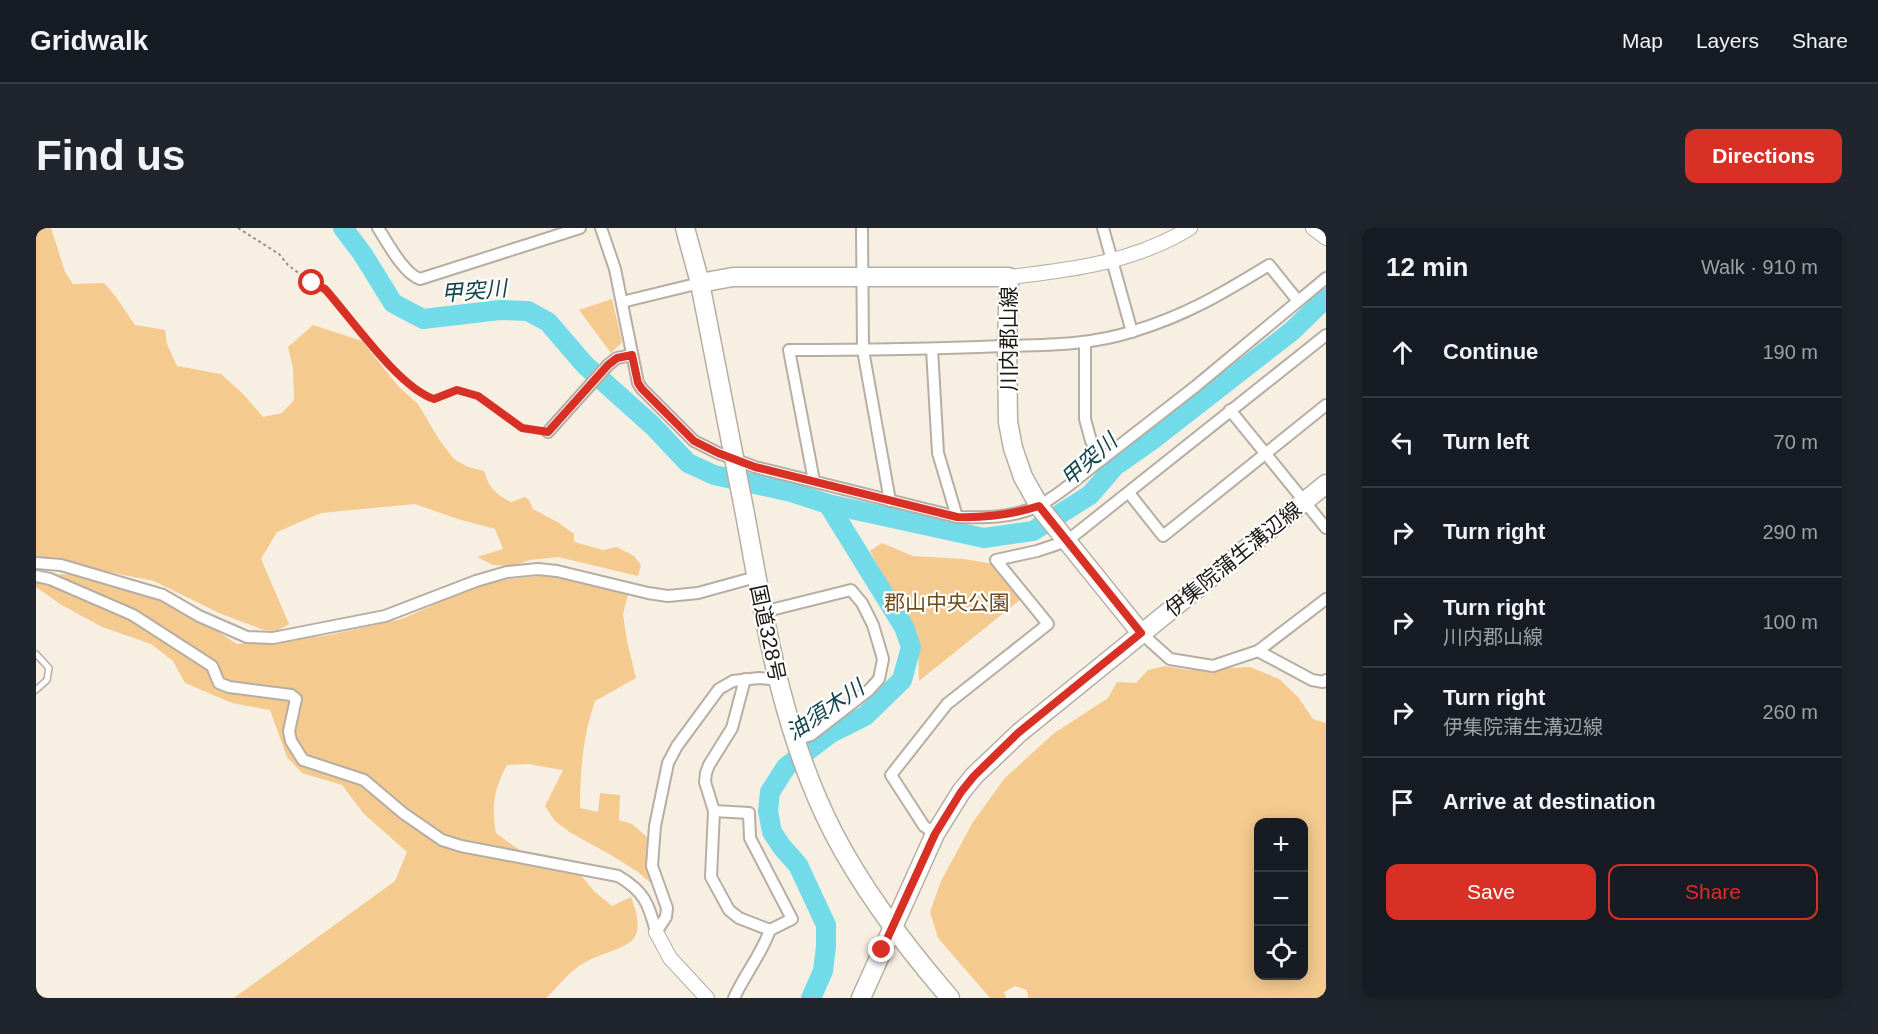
<!DOCTYPE html>
<meta charset="utf-8">
<style>
:root{--surface:#171b24;--page:#20242c;--text:#f1f3f6;--muted:#9ea1a6;--line:#363941;--accent:#d93025}
body{margin:0;font-family:Arial,"Noto Sans JP",sans-serif;background:var(--page);color:var(--text)}
.controls{position:absolute;right:18px;bottom:18px;display:grid;overflow:hidden;border-radius:12px;box-shadow:0 3px 15px #0003}
.controls button{width:54px;height:54px;display:grid;place-items:center;padding:0;border:0;border-bottom:2px solid var(--line);background:var(--surface);color:var(--text);font:30px sans-serif}
.stop{position:absolute;width:18px;height:18px;margin:-14px;border:4px solid #d93025;border-radius:50%;background:#fff}
.stop.end{background:#d93025;border-color:#fff;box-shadow:0 2px 6px #0008}
.list{margin:0;padding:0;list-style:none}
h2{display:flex;justify-content:space-between;align-items:center;height:78px;margin:0;padding:0 24px;font-size:26px}
h2 small{font-size:20px;font-weight:400;color:var(--muted)}
.list li{display:grid;grid-template-columns:39px 1fr auto;gap:18px;align-items:center;box-sizing:border-box;height:90px;padding:0 24px;border-top:2px solid var(--line)}
.list b{display:block;font-size:22px;white-space:nowrap}
.list p{margin:0;font-size:20px;white-space:nowrap;color:var(--muted)}
.list em{font-size:20px;font-style:normal;color:var(--muted)}
.actions{display:flex;gap:12px;padding:18px 24px}
.actions a{flex:1;padding:14px 0;border:2px solid var(--accent);border-radius:12px;text-align:center;font-size:21px;color:var(--accent)}
.actions .main{background:var(--accent);color:#fff}
.icon{flex:none;width:33px;height:33px;fill:none;stroke:currentColor;stroke-width:2;stroke-linecap:round;stroke-linejoin:round}
.map{position:relative;flex:none;width:1290px;height:770px;overflow:hidden;border-radius:12px}
header{display:flex;align-items:center;gap:36px;box-sizing:border-box;height:84px;padding:0 30px;background:var(--surface);border-bottom:2px solid var(--line)}
header strong{font-size:28px}
nav{display:flex;gap:33px;margin-inline-start:auto;font-size:21px}
.intro{display:flex;align-items:center;justify-content:space-between;box-sizing:border-box;height:144px;padding:0 36px}
h1{margin:0;font-size:42px}
.button{padding:15px 27px;border-radius:12px;background:var(--accent);color:#fff;font-size:21px;font-weight:700}
main{display:flex;gap:36px;padding:0 36px}
aside{flex:1;background:var(--surface);border-radius:12px;box-shadow:0 3px 15px #0003}
.map>svg:first-child{display:block}
</style>
<header>
<strong>Gridwalk</strong>
<nav><a>Map</a><a>Layers</a><a>Share</a></nav>
</header>
<div class="intro"><h1>Find us</h1><a class="button">Directions</a></div>
<main>
<div class="map">
<svg width="1290" height="770" viewBox="0 0 1290 770">
<rect width="100%" height="100%" fill="#f8efe3"/>
<g fill="#f4ca8f" fill-rule="evenodd">
<path d="M0,0H15L29,44L37,56L68,55L80,69L99,97L129,102L131,116L141,138L185,146L208,167L227,189L246,185L258,172L257,140L252,119L277,97L326,113L362,158L382,176L402,210L418,231L432,239L448,243C453,259 459,266 475,274L489,269L493,272L497,281L523,295L538,306V314L567,322L581,319L598,328L605,337L602,348L522,329L494,332L476,338L457,337L441,329L467,321L459,301L422,291L379,276L285,285L241,304L225,331L253,396L241,403L228,402L183,385L118,353L28,335H0Z"/>
<polygon points="576,71 586,114 575,125 543,82"/>
<polygon points="846,315 877,328 927,331 958,336 985,371 883,453 882,413 834,323"/>
<path d="M28,346L49,348L139,376L201,416L288,408L366,391L447,355L475,351L514,347L593,363L587,386L591,413L600,450L559,473C547,507 544,543 544,580L562,584L564,565L584,567L583,592L596,596L612,610L622,661L602,644L575,627L535,605L519,593L509,578L527,542L492,536L471,537C458,561 455,578 460,605L501,635L541,643L559,664L576,678L595,669C616,724 584,715 548,735C534,742 522,759 510,770H198L359,653L371,624L328,586L306,557L266,545L251,529L234,482L196,475L149,455L137,433L115,416L66,399L24,376L0,359V349Z"/>
<path d="M1129,438L1152,442L1214,439L1243,451L1262,469L1277,491L1290,495V770H992L991,762L979,758L968,764L970,770H954L902,710L894,684L905,653L937,594L968,551L1017,506L1072,470L1081,454L1100,455L1112,442ZM1222,594H1268V748H1222Z"/>
</g>
<g fill="none" stroke-linecap="round" stroke-linejoin="round">
<g stroke="#71dbe9" stroke-width="20">
<polyline points="307,0 326,25 357,75 387,91 464,82 492,83 512,94 549,137 617,198 652,235 678,247 755,264 792,276 948,310 997,303 1054,267 1079,238 1116,212 1256,103 1290,70"/>
<polyline points="775,770 787,743 790,718 790,697 762,637 746,619 736,604 732,583 734,564 750,539 795,505 829,488 866,452 875,419 868,399 792,276"/>
</g>
<g stroke="#b7aea3" stroke-width="8">
<polyline id="service" points="0,426 13,440 11,452 0,462"/>
</g>
<g stroke="#b7aea3" stroke-width="14">
<g id="minor">
<path d="M342,0C351,14 368,46 384,51L544,0"/>
<polyline points="565,0 579,41 602,155 606,161 658,213 682,225 719,239 921,289 902,225 896,121"/>
<polyline points="826,0 827,122 854,273"/>
<polyline points="1067,0 1096,104"/>
<polyline points="586,74 664,55"/>
<polyline points="1194,182 1290,300"/>
<polyline points="512,204 572,137 581,130 596,127"/>
<polyline points="1065,232 1160,158 1290,50"/>
<path d="M778,253L753,122C825,122 896,121 967,118C1012,117 1056,117 1098,103C1151,87 1187,65 1233,37L1262,73"/>
<polyline points="1093,265 1127,308 1290,177"/>
<path d="M921,289C948,290 979,290 1004,277C1026,265 1045,247 1065,232L1055,213L1049,191V114"/>
<polyline points="0,335 25,337 127,367 163,388 211,409 237,410 349,388 440,353 471,344 502,341 521,343 612,365 632,368 662,365 720,349"/>
<path d="M0,348L14,351L97,387L176,438L183,455L193,459L255,467L260,471L253,503L255,513L267,532L328,552L367,585L406,612L425,618L582,648C608,663 613,676 620,704"/>
<polyline points="727,384 815,362 826,375 837,397 847,431 843,451 833,462 775,507 759,512"/>
<polyline points="1105,405 1134,431 1177,438 1222,423 1290,371"/>
<polyline points="1222,423 1276,452 1287,454 1290,452"/>
<polyline points="678,583 713,585 714,610 756,691 734,702"/>
<polyline points="899,606 888,598 855,547 911,476 1012,396 960,332 1001,323 1031,313 1290,107"/>
<polyline points="620,704 630,689 631,680 616,638 619,598 632,535 641,518 683,461 697,453 723,450 742,452"/>
<path d="M698,770C709,746 725,727 734,702L703,690L693,682L675,649L678,583L669,554L670,545L673,537L696,500L709,451"/>
</g>
</g>
<g stroke="#b7aea3" stroke-width="16">
<g id="tertiary">
<polyline points="1277,0 1290,10"/>
<path d="M973,49C1036,42 1099,34 1154,0"/>
<polyline points="620,704 634,730 671,770"/>
</g>
</g>
<g stroke="#b7aea3" stroke-width="21">
<g id="primary">
<polyline points="664,55 697,49 973,49 971,118 972,194 977,220 987,249 1005,281 1105,405"/>
<polyline points="825,770 899,606 925,564 938,548 983,505 1290,256"/>
</g>
</g>
<g stroke="#b7aea3" stroke-width="21">
<path id="trunk" d="M649,0L664,55C679,132 694,209 709,286C729,395 746,504 797,604C828,664 870,719 914,770"/>
</g>
<path stroke="#99928a" stroke-width="2" stroke-dasharray="3 3" stroke-linecap="butt" d="M202,0L243,26L252,37L276,55L289,61C315,90 362,159 398,171L421,162L442,168L486,200L503,202"/>
<use href="#service" stroke="#fff" stroke-width="5"/>
<use href="#minor" stroke="#fff" stroke-width="10"/>
<use href="#tertiary" stroke="#fff" stroke-width="14"/>
<use href="#primary" stroke="#fff" stroke-width="18"/>
<use href="#trunk" stroke="#fff" stroke-width="18"/>
</g>
<g fill="none" stroke-linecap="round" stroke-linejoin="round">
<path stroke="#d93025" stroke-width="8" d="M276,55L289,61C315,90 363,160 398,171L421,162L442,168L486,200L512,204L572,137L581,130L596,127L602,155L606,161L658,213L682,225L719,239L921,289C950,290 975,287 1003,278L1105,405L982,505L938,548L925,564L899,606L846,722"/>
</g>
<g text-anchor="middle" dominant-baseline="central" stroke-width="4.5" stroke-linejoin="round" paint-order="stroke">
<g font-size="21" fill="#1d1a16" stroke="#fff">
<text transform="translate(972 111) rotate(-90)">川内郡山線</text>
<text transform="translate(1197 331) rotate(-39)">伊集院蒲生溝辺線</text>
<text transform="translate(732 405) rotate(78)">国道328号</text>
</g>
<g font-size="21" fill="#6d4d1b" stroke="#fff">
<text x="911" y="374">郡山中央公園</text>
</g>
<g font-size="22" font-style="italic" fill="#15454c" stroke="#fff">
<text transform="translate(438 63) rotate(-5)">甲突川</text>
<text transform="translate(1053 232) rotate(-42)">甲突川</text>
<text transform="translate(789 482) rotate(-34)">油須木川</text>
</g>
</g>
</svg>
<div class="controls">
<button>+</button>
<button>−</button>
<button><svg class="icon" aria-label="locate" viewBox="0 0 24 24"><circle cx="12" cy="12" r="6"/><path d="M12 2v4M12 18v4M2 12h4M18 12h4"/></svg></button>
</div>
<div class="stop" style="left:276px;top:55px"></div>
<div class="stop end" style="left:846px;top:722px"></div>
</div>
<aside>
<h2>12 min<small>Walk · 910 m</small></h2>
<ul class="list">
<li><svg class="icon" aria-label="ahead" viewBox="0 0 24 24"><path d="M12 20V5M6 11l6-6 6 6"/></svg><div><b>Continue</b></div><em>190 m</em></li>
<li><svg class="icon" aria-label="left" viewBox="0 0 24 24"><path d="M17 20v-9H6M10 6l-5 5 5 5"/></svg><div><b>Turn left</b></div><em>70 m</em></li>
<li><svg class="icon" aria-label="right" viewBox="0 0 24 24"><path d="M7 20v-9h11M14 6l5 5-5 5"/></svg><div><b>Turn right</b></div><em>290 m</em></li>
<li><svg class="icon" aria-label="right" viewBox="0 0 24 24"><path d="M7 20v-9h11M14 6l5 5-5 5"/></svg><div><b>Turn right</b><p>川内郡山線</p></div><em>100 m</em></li>
<li><svg class="icon" aria-label="right" viewBox="0 0 24 24"><path d="M7 20v-9h11M14 6l5 5-5 5"/></svg><div><b>Turn right</b><p>伊集院蒲生溝辺線</p></div><em>260 m</em></li>
<li><svg class="icon" aria-label="arrive" viewBox="0 0 24 24"><path d="M6 21V4h12l-3 4 3 4H6"/></svg><div><b>Arrive at destination</b></div></li>
</ul>
<div class="actions"><a class="main">Save</a><a>Share</a></div>
</aside>
</main>
